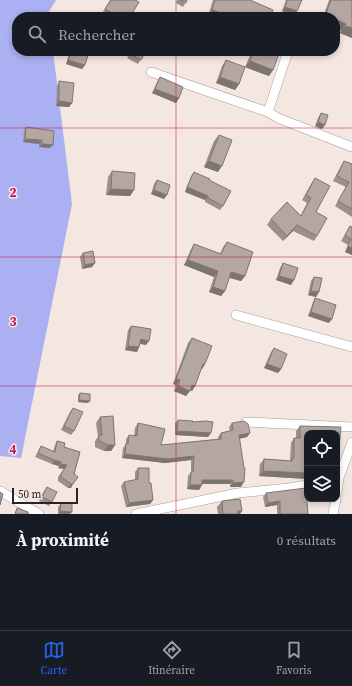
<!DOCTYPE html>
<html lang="fr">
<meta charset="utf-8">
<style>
:root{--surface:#171b24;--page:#242831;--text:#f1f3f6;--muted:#9ea1a6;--line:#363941;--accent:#2563eb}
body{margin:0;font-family:"Source Serif 4",serif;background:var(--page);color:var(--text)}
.controls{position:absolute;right:12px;bottom:12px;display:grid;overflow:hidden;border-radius:8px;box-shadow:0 2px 6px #0003}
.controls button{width:36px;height:36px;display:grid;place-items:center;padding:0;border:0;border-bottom:1px solid var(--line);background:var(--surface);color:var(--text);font:20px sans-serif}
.scale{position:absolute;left:12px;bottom:10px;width:66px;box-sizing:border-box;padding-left:4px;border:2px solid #2a2523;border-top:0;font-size:11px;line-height:14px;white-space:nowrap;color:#2a2523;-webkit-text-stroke:3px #f4e6e0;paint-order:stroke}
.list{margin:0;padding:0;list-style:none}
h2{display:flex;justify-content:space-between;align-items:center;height:52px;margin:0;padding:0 16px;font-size:17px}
h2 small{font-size:13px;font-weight:400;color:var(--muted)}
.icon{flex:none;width:22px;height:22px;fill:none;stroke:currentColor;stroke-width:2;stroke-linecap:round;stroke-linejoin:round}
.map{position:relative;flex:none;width:352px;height:514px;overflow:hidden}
.search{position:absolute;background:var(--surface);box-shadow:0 2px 6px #0003;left:12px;right:12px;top:12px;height:44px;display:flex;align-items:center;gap:10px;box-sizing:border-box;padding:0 14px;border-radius:16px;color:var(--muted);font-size:15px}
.sheet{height:116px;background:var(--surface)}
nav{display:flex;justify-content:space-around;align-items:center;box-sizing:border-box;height:56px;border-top:1px solid var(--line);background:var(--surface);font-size:11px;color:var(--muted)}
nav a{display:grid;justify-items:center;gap:2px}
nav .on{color:var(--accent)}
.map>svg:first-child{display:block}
</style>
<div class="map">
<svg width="352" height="514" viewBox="0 0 352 514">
<rect width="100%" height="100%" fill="#f4e6e0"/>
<polygon fill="#aab0f1" points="0,0 56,0 48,13 48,17 17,17 17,51 53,51 72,204 21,458 0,456"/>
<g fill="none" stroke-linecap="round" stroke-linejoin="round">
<g stroke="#a99d97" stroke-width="10">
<g id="minor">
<polyline points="288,51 268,112 278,118 352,147"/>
<polyline points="151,72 268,112"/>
<polyline points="236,315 352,347"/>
<polyline points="246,422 352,427"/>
<polyline points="0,491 39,514"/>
<polyline points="337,492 339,478 352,442"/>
<polyline points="136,514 238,493 289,488 307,485"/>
<polyline points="333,514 336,499"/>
</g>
</g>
<use href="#minor" stroke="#fff" stroke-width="9"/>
</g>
<g fill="#9b908b">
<polygon points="110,0 135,0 130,17 103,17 101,15"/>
<polygon points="177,0 187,0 183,7 176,3"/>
<polygon points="213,0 250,0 270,17 211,17 208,16"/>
<polygon points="286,0 302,0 297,11 294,16 282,11"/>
<polygon points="329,0 352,0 352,38 340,33 341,31 335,17 323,17"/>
<polygon points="71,51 75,51 85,65 82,69 66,64 69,54"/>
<polygon points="116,51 146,51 138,64 127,58 128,56"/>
<polygon points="252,51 271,51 273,70 269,76 245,67"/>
<polygon points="226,60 239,84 235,90 216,83 222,66"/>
<polygon points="160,77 179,98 176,103 152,93 157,82"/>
<polygon points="59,81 72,103 69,107 56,106 57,86"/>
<polygon points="321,113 322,129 315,126 318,118"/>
<polygon points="26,127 50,148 39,147 39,144 23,142 24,131"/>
<polygon points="219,135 218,172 204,167 214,141"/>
<polygon points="344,161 352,164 352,217 335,206 346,187 333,181 341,166"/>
<polygon points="112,171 134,190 130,196 106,195 108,177"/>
<polygon points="194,172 209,180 223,206 220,210 205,202 205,200 185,192 191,176"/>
<polygon points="315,178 316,212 317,236 314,241 293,231 283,241 267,225 271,219 301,215 307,203 302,200 311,184"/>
<polygon points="157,180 164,199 151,194 154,184"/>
<polygon points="350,226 352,227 352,255 345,252 348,245 341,241"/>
<polygon points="227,242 245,276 241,281 229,278 225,291 221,296 209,292 214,277 184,265 191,249 194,244 220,254 223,247"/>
<polygon points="83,253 95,263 92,267 82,269 80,257"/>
<polygon points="283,263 291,285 276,280 280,268"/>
<polygon points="314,277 319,292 316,297 308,295 311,281"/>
<polygon points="315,298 329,323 308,316 313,302"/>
<polygon points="131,326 146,345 140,344 139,347 137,352 125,350 128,330"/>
<polygon points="192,338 205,364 202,369 201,369 195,386 192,391 190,390 186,396 174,391 176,385 173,384 188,343"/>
<polygon points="274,348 281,369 278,373 264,368 271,352"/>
<polygon points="80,393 88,403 78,402 78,395"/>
<polygon points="73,408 74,431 71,435 61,430 70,412"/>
<polygon points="100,417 115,445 111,451 104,451 95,447 95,441 98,437 96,423"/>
<polygon points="178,420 192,422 211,433 208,437 175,435 175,423"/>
<polygon points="138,423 161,445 218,439 218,437 221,433 230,431 229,427 232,423 250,433 247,437 239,439 241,487 230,487 230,484 202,484 199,490 187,489 188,476 191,472 191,460 165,463 122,458 123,448 126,444 126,439 129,435 134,436 135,428"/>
<polygon points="300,426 307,479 259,476 260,464 264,459 290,461 291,443 294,438 296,438 296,431"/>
<polygon points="57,441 64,447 80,452 71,488 68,488 58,481 58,477 64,469 58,468 59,466 52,464 35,457 41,446 53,452 55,445"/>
<polygon points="138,468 149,483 153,500 150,504 126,507 121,486 124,482 135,480 135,472"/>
<polygon points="47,487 52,502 49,506 39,501 44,491"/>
<polygon points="266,493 308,514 277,514 277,505 265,507 263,497"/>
<polygon points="222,501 242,511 240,514 218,514 217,507"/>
<polygon points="61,503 70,514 58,514 58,507"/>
</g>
<g fill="#7e7571">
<polygon points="285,7 297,11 294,16 282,11"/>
<polygon points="212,10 234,15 239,17 211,17 208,16"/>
<polygon points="335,19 346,24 341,31 335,29"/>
<polygon points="345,26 352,28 352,38 340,33"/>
<polygon points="116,51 130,51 131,52 128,56"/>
<polygon points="68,60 85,65 82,69 66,64"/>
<polygon points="250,61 273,70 269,76 245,67"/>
<polygon points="220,77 239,84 235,90 216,83"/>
<polygon points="155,89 179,98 176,103 152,93"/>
<polygon points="59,101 72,103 69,107 56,106"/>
<polygon points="318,122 325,125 322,129 315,126"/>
<polygon points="25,139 42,140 39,144 23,142"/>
<polygon points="42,144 53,145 50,148 39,147"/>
<polygon points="209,161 222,166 218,172 204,167"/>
<polygon points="187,187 208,196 205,200 185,192"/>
<polygon points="111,189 134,190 130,196 106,195"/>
<polygon points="154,190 167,195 164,199 151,194"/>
<polygon points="297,225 293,231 283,241 287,236"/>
<polygon points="348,246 352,248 352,255 345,252"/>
<polygon points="188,260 218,271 214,277 184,265"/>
<polygon points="95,263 92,267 82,269 85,265"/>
<polygon points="231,272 245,276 241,281 227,277"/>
<polygon points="279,276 294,280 291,285 276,280"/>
<polygon points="213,287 225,291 221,296 209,292"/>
<polygon points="311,291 319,292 316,297 308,295"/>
<polygon points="311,312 332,319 329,323 308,316"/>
<polygon points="141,339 149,341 146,345 138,343"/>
<polygon points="128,346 139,347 137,352 125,350"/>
<polygon points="203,364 205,364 202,369 200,368"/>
<polygon points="267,364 281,369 278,373 264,368"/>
<polygon points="176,379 180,380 176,385 173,384"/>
<polygon points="192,385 195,386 192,391 188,389"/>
<polygon points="178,386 190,391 186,396 174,391"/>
<polygon points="79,400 90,401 88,403 78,402"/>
<polygon points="177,431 211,433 208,437 175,435"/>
<polygon points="250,433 247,437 236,439 239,435"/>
<polygon points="108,445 115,445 111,451 104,451"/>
<polygon points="125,454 194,456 191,460 165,463 122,458"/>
<polygon points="54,460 61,462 59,466 52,464"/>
<polygon points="61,464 67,465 64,469 58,468"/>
<polygon points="263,471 307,473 307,479 259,476"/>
<polygon points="202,480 233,480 230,484 199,484"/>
<polygon points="244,482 241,487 230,487 233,483"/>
<polygon points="71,484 73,484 71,488 68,488"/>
<polygon points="190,485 202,485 199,490 187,489"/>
<polygon points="153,500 150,504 126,507 129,503"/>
<polygon points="280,501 277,505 265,507 268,503"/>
<polygon points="60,511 72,512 70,514 59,514"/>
<polygon points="238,511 242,511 240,514 236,514"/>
</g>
<g fill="#b4a7a2" stroke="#7e7571">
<polygon points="111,0 135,0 139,2 130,17 118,17 105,9"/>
<polygon points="180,0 187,0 186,3"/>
<polygon points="215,0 250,0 273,10 270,17 239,17 234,15 234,17 212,10"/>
<polygon points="287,0 302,0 297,11 285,7"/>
<polygon points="331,0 352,0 352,28 345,26 346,24 335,19 335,17 328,17 325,16"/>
<polygon points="72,51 75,51 88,55 85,65 68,60"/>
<polygon points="130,51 146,51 141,60 130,54 131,52"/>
<polygon points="253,51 271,51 279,54 273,70 250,61"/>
<polygon points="226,60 245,67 239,84 220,77"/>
<polygon points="160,77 183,87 179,98 155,89"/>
<polygon points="59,81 74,83 72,103 59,101"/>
<polygon points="321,113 328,115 325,125 318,122"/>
<polygon points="26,127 54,131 53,145 42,144 42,140 25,139"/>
<polygon points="219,135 232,140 222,166 209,161"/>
<polygon points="344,161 352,164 352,209 338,201 349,182 337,176"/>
<polygon points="112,171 135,173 134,190 111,189"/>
<polygon points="194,172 210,179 209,180 231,191 223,206 208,198 208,196 187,187"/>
<polygon points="315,178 330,186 316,212 327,218 317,236 297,225 287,236 271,219 287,202 301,216 311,198 306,195"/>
<polygon points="157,180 170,185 167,195 154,190"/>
<polygon points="350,226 352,227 352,248 348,246 351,239 345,235"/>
<polygon points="227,242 253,252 245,276 231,272 225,291 213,287 218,271 188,260 194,244 221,254"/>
<polygon points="93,251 95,263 85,265 83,253"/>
<polygon points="283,263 298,268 294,280 279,276"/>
<polygon points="314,277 322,278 319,292 311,291"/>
<polygon points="315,298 336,305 332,319 311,312"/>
<polygon points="131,326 151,329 149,341 141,339 139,347 128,346"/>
<polygon points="192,338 212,346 205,364 203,364 195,386 192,385 190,391 178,386 180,380 176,379"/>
<polygon points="274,348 287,354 281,369 267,364"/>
<polygon points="80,393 90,394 90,401 79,400"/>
<polygon points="73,408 83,412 74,431 64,426"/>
<polygon points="113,416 115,445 108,445 99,441 99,435 102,435 100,417"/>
<polygon points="178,420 193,421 192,422 206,421 213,422 211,433 177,431"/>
<polygon points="244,421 248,424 250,433 239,435 244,468 245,468 244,482 233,483 233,480 202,480 202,485 190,485 191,472 193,472 194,456 168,459 125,454 126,443 128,444 129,435 137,436 138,423 165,429 161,445 221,439 221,433 233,430 232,423"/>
<polygon points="300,426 341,427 339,447 337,447 337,433 307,433 307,473 263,471 264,459 292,461 293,458 294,458 294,438 300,438"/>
<polygon points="57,441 65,443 64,447 80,452 74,474 78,477 73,484 71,484 61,477 61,474 67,465 61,464 61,462 54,460 38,453 41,446 55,452"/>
<polygon points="138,468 149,468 149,483 151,483 153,500 129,503 124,482 138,479"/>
<polygon points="47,487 57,492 52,502 42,497"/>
<polygon points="306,488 308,514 280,514 280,501 268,503 266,493"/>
<polygon points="0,492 3,494 0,505"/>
<polygon points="240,499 242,511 238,511 238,514 223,514 222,501"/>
<polygon points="61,503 72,503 72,512 60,511"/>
<polygon points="17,508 28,512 28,514 15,514"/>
</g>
<path fill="none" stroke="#c2185b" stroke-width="1" stroke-opacity="0.55" d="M176,0V17M176,51V514M0,128H352M0,257H352M0,386H352"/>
<g font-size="13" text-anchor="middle" font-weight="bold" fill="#c2185b" stroke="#f4e6e0" stroke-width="3" stroke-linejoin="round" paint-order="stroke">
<text x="13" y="197">2</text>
<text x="13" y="326">3</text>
<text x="13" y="454">4</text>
</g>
</svg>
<div class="controls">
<button><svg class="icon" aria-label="locate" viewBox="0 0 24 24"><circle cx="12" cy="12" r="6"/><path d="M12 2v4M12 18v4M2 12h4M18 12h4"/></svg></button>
<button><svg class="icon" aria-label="layers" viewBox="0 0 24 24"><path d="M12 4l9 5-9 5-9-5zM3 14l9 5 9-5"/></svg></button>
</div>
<div class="scale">50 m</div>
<div class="search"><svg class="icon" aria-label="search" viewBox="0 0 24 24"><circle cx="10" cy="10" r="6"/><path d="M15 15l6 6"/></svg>Rechercher</div>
</div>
<section class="sheet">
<h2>À proximité<small>0 résultats</small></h2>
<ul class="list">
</ul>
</section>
<nav>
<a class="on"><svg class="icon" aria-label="map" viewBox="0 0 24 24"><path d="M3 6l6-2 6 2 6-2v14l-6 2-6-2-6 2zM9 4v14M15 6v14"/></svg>Carte</a>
<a><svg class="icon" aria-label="directions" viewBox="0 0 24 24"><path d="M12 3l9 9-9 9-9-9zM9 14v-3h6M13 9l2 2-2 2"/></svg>Itinéraire</a>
<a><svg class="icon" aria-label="saved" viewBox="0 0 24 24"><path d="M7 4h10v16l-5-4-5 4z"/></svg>Favoris</a>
</nav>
